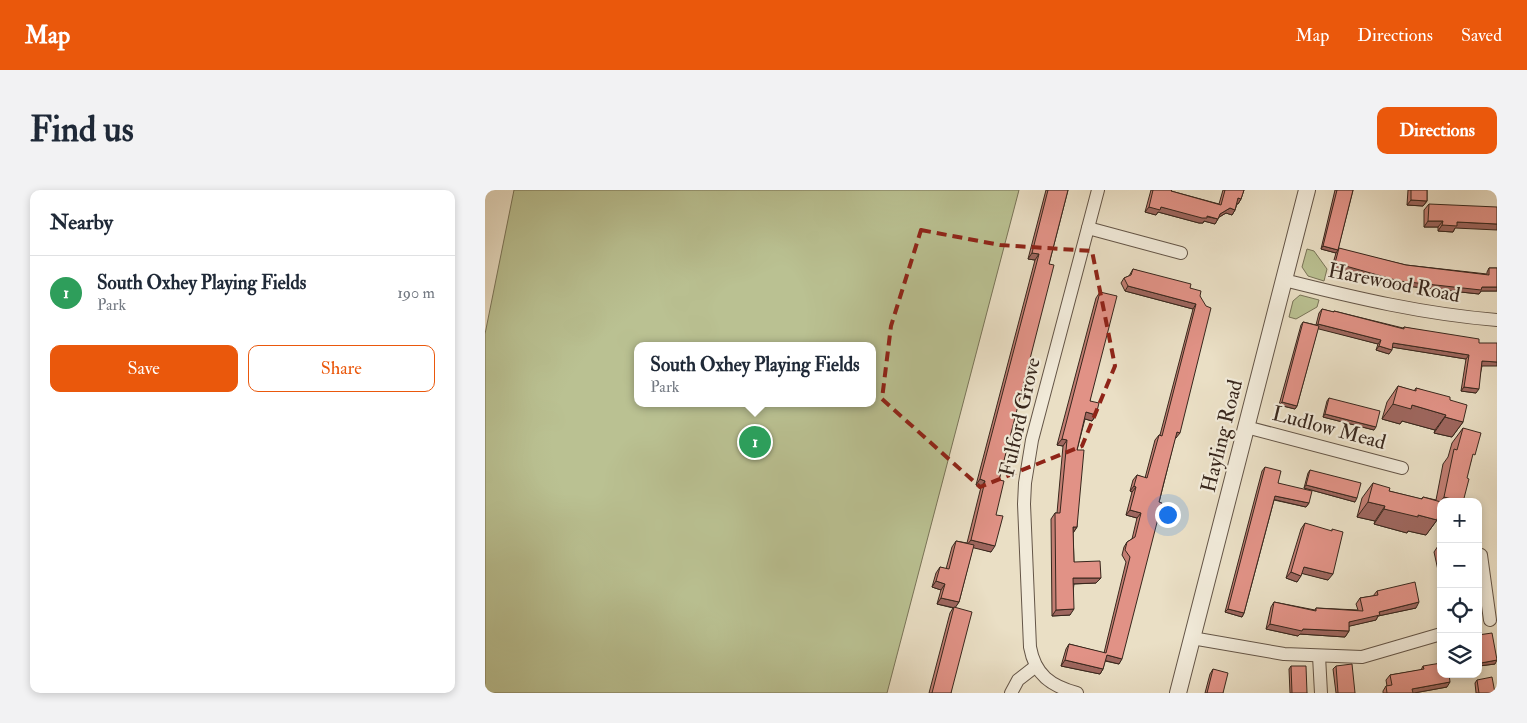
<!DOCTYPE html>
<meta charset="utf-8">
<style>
:root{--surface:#fff;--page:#f2f2f3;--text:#1f2937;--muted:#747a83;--line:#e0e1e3;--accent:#ea580c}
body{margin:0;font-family:"IM FELL Double Pica",serif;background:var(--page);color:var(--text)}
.controls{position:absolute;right:15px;bottom:15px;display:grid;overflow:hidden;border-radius:10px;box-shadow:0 2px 8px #0003}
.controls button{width:45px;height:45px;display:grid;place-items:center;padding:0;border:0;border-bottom:1px solid var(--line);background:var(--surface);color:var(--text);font:25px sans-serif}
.you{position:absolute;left:682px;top:324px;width:18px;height:18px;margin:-12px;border:4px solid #fff;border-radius:50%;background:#1a73e8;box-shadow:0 0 0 8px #1a73e833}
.badge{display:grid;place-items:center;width:32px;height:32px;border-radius:50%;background:var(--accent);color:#fff;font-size:16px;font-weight:700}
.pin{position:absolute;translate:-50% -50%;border:2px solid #fff;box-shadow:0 1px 5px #0006}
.popup{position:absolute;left:149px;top:152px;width:242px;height:65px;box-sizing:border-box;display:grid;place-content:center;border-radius:10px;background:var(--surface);filter:drop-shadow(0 1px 4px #0005);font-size:16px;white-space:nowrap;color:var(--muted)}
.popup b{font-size:19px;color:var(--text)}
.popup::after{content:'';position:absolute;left:50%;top:100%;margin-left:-10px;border:10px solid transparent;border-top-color:var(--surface)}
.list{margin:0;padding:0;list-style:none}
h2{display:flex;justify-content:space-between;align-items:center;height:65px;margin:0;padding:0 20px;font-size:21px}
h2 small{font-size:16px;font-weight:400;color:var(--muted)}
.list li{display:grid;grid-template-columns:32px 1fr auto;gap:15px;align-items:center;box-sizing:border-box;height:75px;padding:0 20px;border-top:1px solid var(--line)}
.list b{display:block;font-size:19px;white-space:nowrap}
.list p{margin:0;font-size:16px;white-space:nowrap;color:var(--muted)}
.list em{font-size:16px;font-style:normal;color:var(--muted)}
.actions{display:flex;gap:10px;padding:15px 20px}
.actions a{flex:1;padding:11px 0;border:1px solid var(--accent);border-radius:10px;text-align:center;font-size:18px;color:var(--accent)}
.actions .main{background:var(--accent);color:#fff}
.icon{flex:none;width:28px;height:28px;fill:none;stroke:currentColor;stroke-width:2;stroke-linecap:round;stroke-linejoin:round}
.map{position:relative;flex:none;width:1012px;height:503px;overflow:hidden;border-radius:10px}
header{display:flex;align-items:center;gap:30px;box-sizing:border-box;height:70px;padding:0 25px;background:var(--accent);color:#fff}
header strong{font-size:24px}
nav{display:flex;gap:28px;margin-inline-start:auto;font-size:18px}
.intro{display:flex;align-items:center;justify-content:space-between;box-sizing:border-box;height:120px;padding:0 30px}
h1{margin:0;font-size:35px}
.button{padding:12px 22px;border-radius:10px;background:var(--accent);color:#fff;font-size:18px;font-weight:700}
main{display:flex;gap:30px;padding:0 30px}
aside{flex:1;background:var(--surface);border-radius:10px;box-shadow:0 2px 8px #0003}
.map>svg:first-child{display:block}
</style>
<header>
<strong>Map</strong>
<nav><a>Map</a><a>Directions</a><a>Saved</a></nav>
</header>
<div class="intro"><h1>Find us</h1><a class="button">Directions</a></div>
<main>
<aside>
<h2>Nearby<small></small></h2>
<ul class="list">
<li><span class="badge" style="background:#2e9e5b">1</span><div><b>South Oxhey Playing Fields</b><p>Park</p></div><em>190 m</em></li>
</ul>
<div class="actions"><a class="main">Save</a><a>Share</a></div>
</aside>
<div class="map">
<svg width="1012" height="503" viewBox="0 0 1012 503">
<rect width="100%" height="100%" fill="#eadfc5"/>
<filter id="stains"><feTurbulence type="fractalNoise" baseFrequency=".004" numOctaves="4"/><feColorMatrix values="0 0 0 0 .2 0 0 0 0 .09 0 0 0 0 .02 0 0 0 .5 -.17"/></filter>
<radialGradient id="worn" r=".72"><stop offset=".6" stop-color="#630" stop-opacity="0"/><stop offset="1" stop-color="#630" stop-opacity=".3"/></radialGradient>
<g fill="#bac192" stroke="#797458" fill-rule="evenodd">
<path d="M29,0H534L402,503H0V144ZM152,156H388V213H152Z"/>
<polygon points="822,59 829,61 842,79 839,91 823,86 817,77"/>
<polygon points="815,105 834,110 832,117 811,129 804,127 808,111"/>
</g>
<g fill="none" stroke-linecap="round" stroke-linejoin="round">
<g stroke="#645547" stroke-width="14">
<g id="minor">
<polyline points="603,38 696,63"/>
<path d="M799,90C871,108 938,124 1012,130"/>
<polyline points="761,237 917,278"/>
<polyline points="996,365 1005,430"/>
<polyline points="707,448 799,464 877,467 956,444"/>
<polyline points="834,466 836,503"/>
<polyline points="526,503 533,490 551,476"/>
<path d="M592,503C566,496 550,485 545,457L539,314L540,293L547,250L613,0"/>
</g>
</g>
<g stroke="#645547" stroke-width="18">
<polyline id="tertiary" points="693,503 822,0"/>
</g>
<use href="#minor" stroke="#f1ead9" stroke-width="12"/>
<use href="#tertiary" stroke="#f1ead9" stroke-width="16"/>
</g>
<g fill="#c27e73" stroke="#38271d">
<polygon points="561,0 583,0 564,74 514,290 506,362 488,357 474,412 470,417 466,503 444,503 465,423 468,418 452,414 456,400 447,397 451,383 455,377 461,379 467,357 471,351 482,353 496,297 491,295 550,70 543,69"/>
<polygon points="666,0 687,0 686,1 734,14 738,0 759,0 756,9 753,14 752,14 750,20 747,25 741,23 736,26 734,27 730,34 719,31 718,33 714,33 673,22 671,25 660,22"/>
<polygon points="850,0 868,0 853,59 921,75 1002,84 1002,82 1004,78 1012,78 1012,101 996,101 994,104 912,95 847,77 851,63 836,59"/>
<polygon points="923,0 942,0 942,11 938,16 922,15"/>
<polygon points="944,14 970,38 968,42 953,41 953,37 939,37 939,20"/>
<polygon points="648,79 705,98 715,106 691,248 690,248 634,474 620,471 618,479 615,484 576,476 581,459 584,454 619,463 641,372 637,365 639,357 642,352 647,349 652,328 641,325 647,302 645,301 648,290 652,285 660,288 670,250 674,245 675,245 708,119 640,101 636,93 639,88 644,86"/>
<polygon points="615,102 605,211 611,225 607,231 600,229 592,260 592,337 588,343 589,372 611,393 589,394 585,425 567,426 566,329 570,323 572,323 578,256 572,255 611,108"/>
<polygon points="837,119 848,122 849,121 918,138 919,137 994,153 997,176 991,203 976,201 981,169 907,157 904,164 891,160 893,154 833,138 812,216 810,219 794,215 816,135 818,132 831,135 834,123"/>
<polygon points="913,196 929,201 931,198 965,210 978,232 967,247 949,243 950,240 917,231 915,234 897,229 902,212"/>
<polygon points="844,208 889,240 838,227 842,211"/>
<polygon points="978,238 986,271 953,323 952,330 941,345 923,341 922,343 889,334 890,331 872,327 877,308 888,293 904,301 936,309 938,307 951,310 958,274 963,267 967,253"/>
<polygon points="780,277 793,293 824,313 821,317 789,310 759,423 757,427 740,422 777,281"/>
<polygon points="825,280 870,312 819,298 823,283"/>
<polygon points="820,333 843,390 817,383 812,392 801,388 816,339"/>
<polygon points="956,355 956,394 949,362 953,356"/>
<polygon points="892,401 931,418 893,426 891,430 864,436 864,441 860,447 815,444 813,446 781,439 786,417 789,412 830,420 831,418 873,420 871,414 875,408 888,406"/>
<polygon points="993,445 1010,474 994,476"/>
<polygon points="806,476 822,503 805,503 804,479"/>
<polygon points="851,476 870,503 851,503 848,479"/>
<polygon points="938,476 962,497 929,503 898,503 898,501 901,496 902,496 901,490 905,485 936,480"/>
<polygon points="728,479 738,503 720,503 725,484"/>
<polygon points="992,490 1010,503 991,503 990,493"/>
</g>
<g fill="#9e665e" stroke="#38271d">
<polygon points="753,8 756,9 753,14 750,13"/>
<polygon points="926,10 942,11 938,16 922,15"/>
<polygon points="664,17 676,17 733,29 730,34 719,31 718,33 714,33 673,22 671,25 660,22"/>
<polygon points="745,18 750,20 747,25 741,23 731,29 735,24"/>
<polygon points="943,31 958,31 953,37 939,37"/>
<polygon points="972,32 1012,34 1012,40 970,38 968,42 953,41 957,35"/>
<polygon points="838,56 853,60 851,63 836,59"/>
<polygon points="547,63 554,64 550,70 543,69"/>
<polygon points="850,73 997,97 1012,97 1012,101 996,101 994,104 912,95 847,77"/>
<polygon points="643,96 711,114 708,119 640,101"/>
<polygon points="833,134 896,150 893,154 830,138"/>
<polygon points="908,153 984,165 981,169 906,157"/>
<polygon points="894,156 907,160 904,164 891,160"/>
<polygon points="997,171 1012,172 1012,176 995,176"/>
<polygon points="979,197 994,199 991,203 976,201"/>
<polygon points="797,212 812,216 810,219 794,215"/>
<polygon points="908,214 927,215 961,225 950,240 917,231 915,234 897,229"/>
<polygon points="601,222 611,225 607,231 597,228"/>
<polygon points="840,224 891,237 889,240 838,227"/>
<polygon points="960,227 978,232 967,247 949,243"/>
<polygon points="692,242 695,243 691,248 688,248"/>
<polygon points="577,249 582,250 578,256 572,255"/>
<polygon points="495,289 500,291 496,297 491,295"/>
<polygon points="821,295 872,308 870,312 819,298"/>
<polygon points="649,296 651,297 647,302 645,301"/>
<polygon points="790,306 824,313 821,317 787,309"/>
<polygon points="959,307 978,312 956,312 956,324 948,322"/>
<polygon points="883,312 900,316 890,331 872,327"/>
<polygon points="899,319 933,325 952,330 941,345 923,341 922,343 889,334"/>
<polygon points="645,320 656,323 652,328 641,325"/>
<polygon points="588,337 592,337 588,343"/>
<polygon points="486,350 510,356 506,362 481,356"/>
<polygon points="819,377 848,384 843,390 815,383"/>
<polygon points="806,382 816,386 812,392 801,388"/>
<polygon points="588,388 616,388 611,393 584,394"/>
<polygon points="451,391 460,394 456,400 447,397"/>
<polygon points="456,408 474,412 470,418 452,414"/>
<polygon points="934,412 931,418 893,426 891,430 861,437 864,432 894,422"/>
<polygon points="589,419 585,425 567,426 571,420"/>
<polygon points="743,419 759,423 757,427 740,422"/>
<polygon points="785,434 818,439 864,441 860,447 815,444 813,446 781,439"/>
<polygon points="622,465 637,469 634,474 618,470"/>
<polygon points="580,470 618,479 615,484 576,476"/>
<polygon points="1012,470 1010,474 994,476 996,473"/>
<polygon points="965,492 962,497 929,503 924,503 927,499"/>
</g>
<g fill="#e19286" stroke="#38271d">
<polygon points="563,0 583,0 564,74 569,75 514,290 519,291 511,325 518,326 510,356 486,350 500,291 495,289 554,64 547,63"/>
<polygon points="668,0 687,0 686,1 736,15 740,0 759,0 756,9 753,8 750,20 745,18 735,24 733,29 722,26 722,28 717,28 676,17 675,20 664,17"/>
<polygon points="852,0 868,0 853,60 838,56"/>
<polygon points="926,0 942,0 942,11 926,10"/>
<polygon points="944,14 1012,17 1012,34 972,32 972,36 957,35 958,31 943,31"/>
<polygon points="854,58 921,75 1004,85 1004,78 1012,78 1012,97 997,97 996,100 914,91 850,73"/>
<polygon points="648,79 706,94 705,98 716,101 715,106 721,116 726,118 695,243 692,242 679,292 674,312 677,313 637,469 622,465 618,479 580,470 584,454 621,463 645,367 640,360 642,352 650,347 656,323 645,320 651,297 649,296 652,285 662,288 674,245 677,246 711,114 643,96 639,88 646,85"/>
<polygon points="615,102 632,106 605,211 614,213 611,225 601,222 592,260 599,260 592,337 588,337 589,372 615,371 616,388 588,388 589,419 571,420 570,323 575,323 582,250 577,249"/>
<polygon points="837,119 849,122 849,121 919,139 919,137 994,149 994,153 1012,153 1012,172 997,171 994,199 979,197 984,165 908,153 907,160 894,156 896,150 833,134"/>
<polygon points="818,132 834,136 812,216 797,212"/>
<polygon points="913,196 931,201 931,198 965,207 965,210 982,215 978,232 960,227 961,225 927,215 926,219 908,214"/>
<polygon points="844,208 895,221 891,237 840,224"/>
<polygon points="978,238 996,243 990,265 988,264 982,288 984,289 978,312 959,307 969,259 972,260"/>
<polygon points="780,277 796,281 793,293 827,301 824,313 790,306 759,423 743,419"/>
<polygon points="825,280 876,293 872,308 821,295"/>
<polygon points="888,293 905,298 904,301 937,309 938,307 956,312 952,330 933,325 933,327 899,319 900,316 883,312"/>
<polygon points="820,333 847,341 847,339 858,342 848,384 819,377 816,386 806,382"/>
<polygon points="471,351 489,355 474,412 456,408 460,394 451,391 455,377 464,379"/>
<polygon points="956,355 956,370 953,356"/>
<polygon points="930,392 934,412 894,422 895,425 864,432 864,441 818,439 817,441 785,434 789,412 831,421 831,418 878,421 875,408 893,405 892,401"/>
<polygon points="469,417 487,422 466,503 447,503"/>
<polygon points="1007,443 1012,470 996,473 993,460 993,445"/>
<polygon points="956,473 956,484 964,484 965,492 927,499 928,503 902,503 901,496 907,495 905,485 939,479 938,476"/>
<polygon points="867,474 870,503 853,503 851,476"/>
<polygon points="806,476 821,476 822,503 807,503"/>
<polygon points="728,479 743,483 738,503 722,503"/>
<polygon points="1007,487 1010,503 994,503 992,490"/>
</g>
<path fill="none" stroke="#8f2418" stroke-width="4" stroke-dasharray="10 6" stroke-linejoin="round" d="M436,40L515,55L607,61L630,176L597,256L495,297L397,209L406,136Z"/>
<g text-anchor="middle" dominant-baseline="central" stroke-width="4.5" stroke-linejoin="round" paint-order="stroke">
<g font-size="21" fill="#38271d" stroke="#f1ead9">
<text transform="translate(909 93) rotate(11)">Harewood Road</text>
<text transform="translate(535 227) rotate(-77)">Fulford Grove</text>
<text transform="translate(844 238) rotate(15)">Ludlow Mead</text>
<text transform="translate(737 246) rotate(-76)">Hayling Road</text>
</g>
</g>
<rect width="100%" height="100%" filter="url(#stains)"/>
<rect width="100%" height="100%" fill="url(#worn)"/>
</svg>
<div class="controls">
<button>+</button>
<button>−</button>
<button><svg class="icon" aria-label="locate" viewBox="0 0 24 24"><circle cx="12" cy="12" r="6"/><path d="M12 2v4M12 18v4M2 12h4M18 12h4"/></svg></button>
<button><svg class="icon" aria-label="layers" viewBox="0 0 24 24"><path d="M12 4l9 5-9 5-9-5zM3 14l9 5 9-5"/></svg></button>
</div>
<div class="you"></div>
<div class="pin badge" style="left:270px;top:252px;background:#2e9e5b">1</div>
<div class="popup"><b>South Oxhey Playing Fields</b>Park</div>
</div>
</main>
